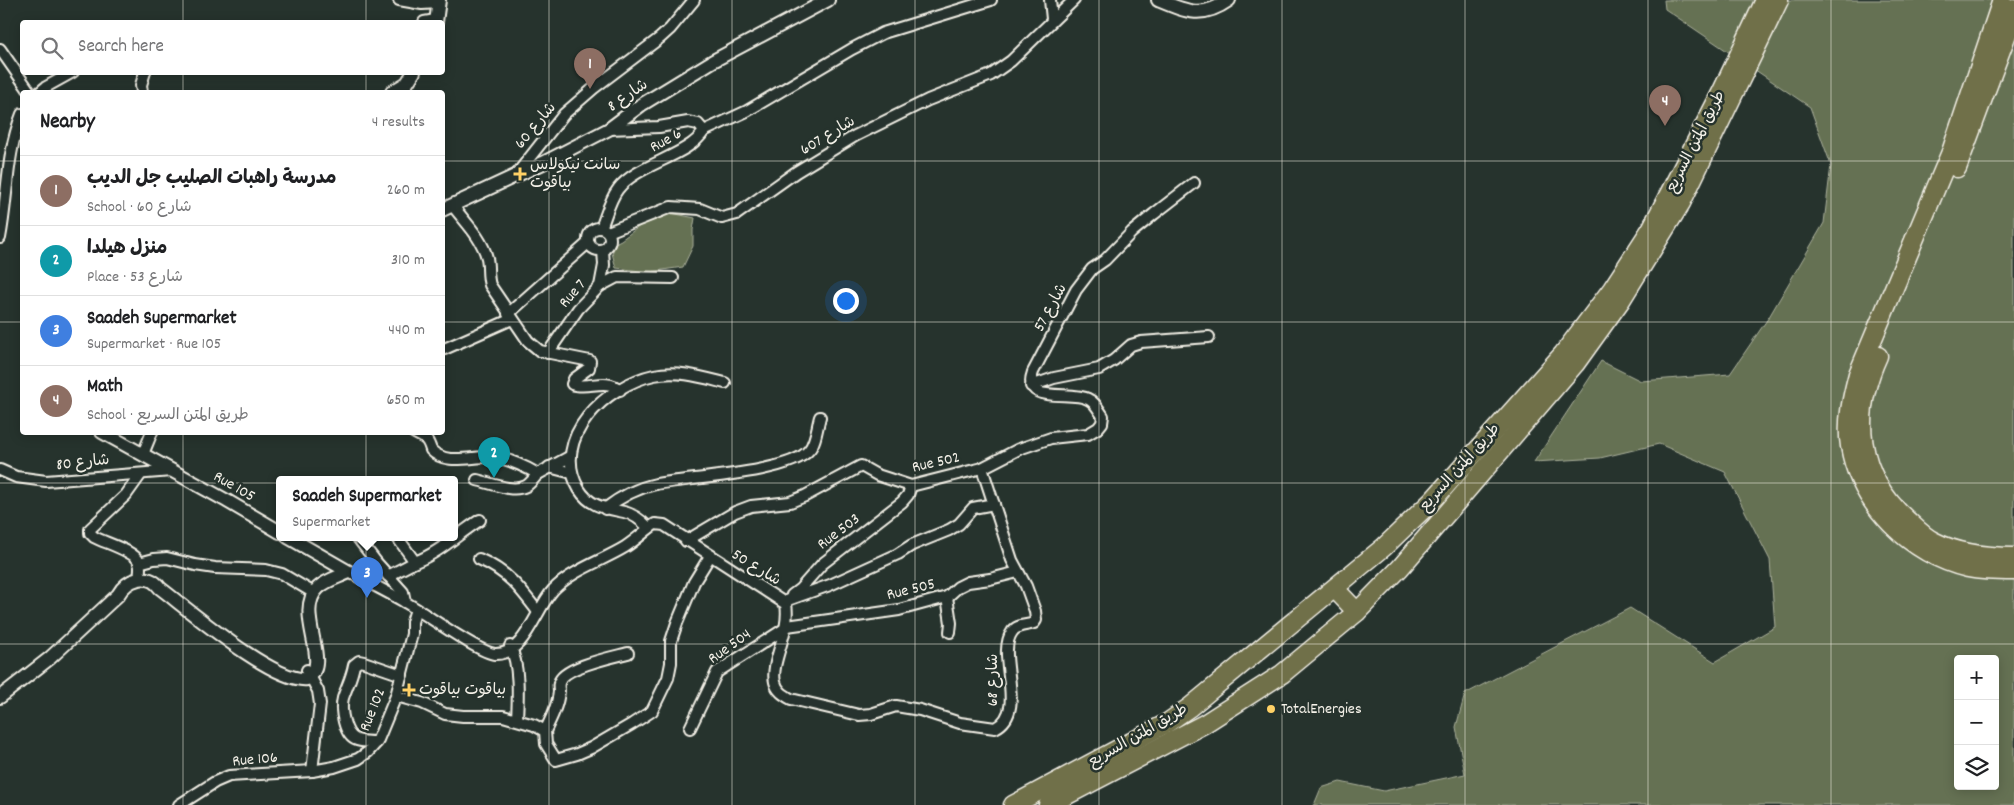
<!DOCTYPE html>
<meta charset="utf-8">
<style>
:root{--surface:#fff;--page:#f2f2f2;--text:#202124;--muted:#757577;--line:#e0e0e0;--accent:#847042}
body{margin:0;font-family:Dekko,"Playpen Sans Arabic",sans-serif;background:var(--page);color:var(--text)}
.controls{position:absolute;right:15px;bottom:15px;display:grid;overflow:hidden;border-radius:5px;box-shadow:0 2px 12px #0003}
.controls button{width:45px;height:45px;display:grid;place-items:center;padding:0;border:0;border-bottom:1px solid var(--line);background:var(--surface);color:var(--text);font:25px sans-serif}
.you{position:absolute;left:845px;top:300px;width:18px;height:18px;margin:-12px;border:4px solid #fff;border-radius:50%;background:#1a73e8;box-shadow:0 0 0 8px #1a73e833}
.badge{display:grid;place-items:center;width:32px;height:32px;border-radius:50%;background:var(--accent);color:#fff;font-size:16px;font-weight:700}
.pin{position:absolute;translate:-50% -41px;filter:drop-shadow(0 1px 2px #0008)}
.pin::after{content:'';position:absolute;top:26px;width:18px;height:15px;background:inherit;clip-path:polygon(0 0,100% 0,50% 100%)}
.popup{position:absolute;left:276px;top:476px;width:182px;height:65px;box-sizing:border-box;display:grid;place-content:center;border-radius:5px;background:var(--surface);filter:drop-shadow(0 1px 4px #0005);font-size:16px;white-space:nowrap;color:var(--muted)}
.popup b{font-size:19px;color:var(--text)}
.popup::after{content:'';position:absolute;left:50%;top:100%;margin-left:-10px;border:10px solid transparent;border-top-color:var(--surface)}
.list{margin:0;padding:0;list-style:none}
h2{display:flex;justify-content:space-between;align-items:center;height:65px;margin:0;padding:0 20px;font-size:21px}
h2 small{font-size:16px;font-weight:400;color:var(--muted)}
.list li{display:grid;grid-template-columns:32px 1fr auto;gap:15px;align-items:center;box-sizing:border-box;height:70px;padding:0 20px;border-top:1px solid var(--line)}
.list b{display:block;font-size:19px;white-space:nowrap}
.list p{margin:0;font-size:16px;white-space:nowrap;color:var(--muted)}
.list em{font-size:16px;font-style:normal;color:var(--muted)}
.icon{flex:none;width:28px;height:28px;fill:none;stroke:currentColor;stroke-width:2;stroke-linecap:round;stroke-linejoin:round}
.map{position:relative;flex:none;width:2014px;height:805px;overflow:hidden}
.search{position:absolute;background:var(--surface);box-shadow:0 2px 12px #0003;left:20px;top:20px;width:425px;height:55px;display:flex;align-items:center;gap:12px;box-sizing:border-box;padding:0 18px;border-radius:5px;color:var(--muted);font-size:19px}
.panel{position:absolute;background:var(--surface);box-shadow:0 2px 12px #0003;left:20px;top:90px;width:425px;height:345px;border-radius:5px}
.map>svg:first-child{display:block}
</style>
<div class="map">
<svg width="2014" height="805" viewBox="0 0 2014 805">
<rect width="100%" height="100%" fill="#26332d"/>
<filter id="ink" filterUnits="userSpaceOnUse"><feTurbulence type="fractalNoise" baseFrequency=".02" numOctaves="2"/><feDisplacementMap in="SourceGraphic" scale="10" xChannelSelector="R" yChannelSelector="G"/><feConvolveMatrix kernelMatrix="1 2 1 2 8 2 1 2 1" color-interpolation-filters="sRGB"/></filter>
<g filter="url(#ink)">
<g fill="#657152" stroke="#acb19d" fill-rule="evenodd">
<path d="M1664,0H2014V805H1314L1321,788L1340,782L1384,791L1465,774L1456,727L1465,694L1630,608L1715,662L1775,627L1770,560L1725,472L1659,444L1600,458L1534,462L1601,361L1641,381L1730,374L1769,317L1824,223L1831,165L1810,107L1665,9ZM1958,659H1995V786H1958Z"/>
<polygon points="666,212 695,218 693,230 693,246 683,267 649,272 616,268 612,253 617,242 621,240 648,220"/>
</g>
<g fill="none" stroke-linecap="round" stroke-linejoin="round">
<g stroke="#f4f1e8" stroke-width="14">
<g id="minor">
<polyline points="399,0 422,4 439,3"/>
<polyline points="1050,0 1052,19"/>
<polyline points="424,22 436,20"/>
<polyline points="0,49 30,92"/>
<polyline points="40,92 46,87 73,72"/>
<polyline points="142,92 141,85 145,72"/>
<polyline points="704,131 747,111 852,49 883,33 991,0"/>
<polyline points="516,175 564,114 594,88 660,38 670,29 694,0"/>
<path d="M453,206C465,222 482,238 487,258C489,267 487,276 490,285L528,341L540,351L590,361L589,368L574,379L572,384C587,390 606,377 620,390"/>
<circle cx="599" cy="239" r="11"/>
<path d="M601,228C606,216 610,199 618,189C637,164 689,156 704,131L698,124L688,122L659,127L609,129"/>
<polyline points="608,232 671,207 700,209 722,218 737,214 796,172 855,136 928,100 991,75 1011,61 1074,0"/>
<path d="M0,238C8,196 6,154 22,114"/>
<polyline points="600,286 617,277 673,278"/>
<polyline points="508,314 588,243"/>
<polyline points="442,350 512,319"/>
<polyline points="548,353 578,309 600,286 604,265 603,250"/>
<polyline points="1031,386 1054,378 1099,369 1114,360 1131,345 1141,342 1209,337"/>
<path d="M413,432C425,439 427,437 431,450C446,466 472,456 491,457C508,458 524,466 538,474L571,456"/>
<polyline points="143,454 152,432"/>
<polyline points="549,467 572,473"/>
<polyline points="0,470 16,477 46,481 172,471"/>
<path d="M477,480C491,483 512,493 526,486C531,483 534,478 538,474"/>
<path d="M605,509C620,497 637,488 656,484C688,478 791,473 809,450C816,442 817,427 820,417"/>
<path d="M649,528C642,521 634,514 624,512C605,508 590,507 579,489C549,438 607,385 654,375C678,370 701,377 725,383"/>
<polyline points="357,537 377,563 403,592 405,602"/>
<path d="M686,541L735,512L751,506L790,502L805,496L861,466L877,475L911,486L982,468L1019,449L1051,438L1088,434L1098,428L1102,423L1103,416C1098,409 1095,402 1088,399C1071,390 1021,405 1033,372L1076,290L1092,269L1105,260L1132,232L1154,214L1194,183"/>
<path d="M479,559C507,571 520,588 538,612"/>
<path d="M415,562C439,553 458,534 480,520"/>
<polyline points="139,563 154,559 167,558 195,565 215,568 266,570 282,574 314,593"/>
<path d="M349,572C367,582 386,591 403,601C422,611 479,653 495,654C525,655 535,610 553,590C572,570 602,561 625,547C636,540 645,531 655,524L664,525L786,604C791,632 770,662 775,682C777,691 784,695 791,699L859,715L871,714L896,706L920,710L960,723L995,728C1029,711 995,656 1012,632C1017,624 1027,626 1034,623L1036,620L1035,611L1026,586L1012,560L982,468"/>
<polyline points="388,576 415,562 397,537"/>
<path d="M139,578C140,572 141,567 139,562C135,551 105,543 94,537L90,533V529L126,495L141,474"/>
<polyline points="792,595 800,589 822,564 902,502 908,495 911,486"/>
<polyline points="947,597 951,623 950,632"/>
<polyline points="788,600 830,585 898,554 912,545 949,530 959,524 973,508 994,504"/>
<polyline points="787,626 899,610 947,597 958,587 968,582 990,579 1018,572"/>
<path d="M510,646C520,665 518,699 517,719"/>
<polyline points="307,670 318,691 320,704 312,771"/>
<polyline points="396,696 422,703 445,714 463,716 503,716 534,725 545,731 546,744 556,760 577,754 591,748 632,724 652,711 668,678 671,663 671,641 677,623 694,582 710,556"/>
<polyline points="690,728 717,672 786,628"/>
<path d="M545,731C551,719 558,705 559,691C559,688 558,686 559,683C562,667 613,657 628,653"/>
<path d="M377,742C371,742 363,742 357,740C344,736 340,709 343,698C347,686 352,677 354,665L359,661L364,662L402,675"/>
<polyline points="179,805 215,782 229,776 312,771 334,767 358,759 368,752 377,742 396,696 412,634 412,622 416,609"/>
</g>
</g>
<g stroke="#f4f1e8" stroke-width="16">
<g id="tertiary">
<path d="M1158,0C1187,12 1202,19 1229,0"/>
<polyline points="436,22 439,0"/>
<polyline points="392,92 407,83 414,72"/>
<polyline points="442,210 543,163 609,129 641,105 713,61 828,0"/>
<polyline points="102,432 227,501 280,532"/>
<polyline points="288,537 349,572"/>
<path d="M0,697L50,658L118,595C127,579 148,571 160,588C189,610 274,683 307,679C333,663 293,613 318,588C326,580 339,577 349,572"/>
</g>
</g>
<g stroke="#f4f1e8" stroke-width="21">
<g id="motorway">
<path d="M2002,0L1951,152L1858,374C1852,397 1846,421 1850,446C1860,505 1910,554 1968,568C1983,571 1999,571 2014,571"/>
<polyline points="1957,168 2008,31 2014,9"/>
<path d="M1878,356C1851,415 1857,474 1906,519C1914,526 1923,536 1933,541C1958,554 1986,557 2014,557"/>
<polyline points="1335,589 1357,612"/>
<polyline points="1013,805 1167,723 1190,707 1384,547 1433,500 1563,354 1612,289 1651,229 1722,91 1765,0"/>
<polyline points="1048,805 1204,724 1282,674 1357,612 1400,568 1575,364 1621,300 1681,203 1779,0"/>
</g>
</g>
<use href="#minor" stroke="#26332d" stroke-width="10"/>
<use href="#tertiary" stroke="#26332d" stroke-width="12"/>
<use href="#motorway" stroke="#70704a" stroke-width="18"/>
</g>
</g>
<path fill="none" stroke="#f4f1e8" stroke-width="1" stroke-opacity="0.55" d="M183,0V22M366,0V22M549,0V805M732,0V805M915,0V805M1099,0V805M1282,0V805M1465,0V805M1648,0V805M1831,0V805M183,72V92M366,72V92M0,161H22M442,161H2014M0,322H22M442,322H2014M183,432V805M366,432V805M0,483H2014M0,644H2014"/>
<g fill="#ffd166" stroke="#26332d" stroke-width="2">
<path d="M517.5 166.5h5v5h5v5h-5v5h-5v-5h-5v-5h5z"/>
<path d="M406.5 682.5h5v5h5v5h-5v5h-5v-5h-5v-5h5z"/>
<circle cx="1271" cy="709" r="5"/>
</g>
<g text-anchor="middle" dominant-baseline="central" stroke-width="5" stroke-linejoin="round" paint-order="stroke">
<g font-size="16" fill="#f4f1e8" stroke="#26332d">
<text transform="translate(628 96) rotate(-34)">شارع 8</text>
<text transform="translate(536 126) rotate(-50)">شارع 60</text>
<text transform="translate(828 136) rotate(-31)">شارع 607</text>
<text transform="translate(666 141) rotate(-29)">Rue 6</text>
<text transform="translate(1696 142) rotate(-63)">طريق المتن السريع</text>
<text transform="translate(573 294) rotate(-49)">Rue 7</text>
<text transform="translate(1051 308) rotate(-61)">شارع 57</text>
<text transform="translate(83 463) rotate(-6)">شارع 80</text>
<text transform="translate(936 463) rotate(-13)">Rue 502</text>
<text transform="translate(1460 468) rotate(-48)">طريق المتن السريع</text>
<text transform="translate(234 487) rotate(30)">Rue 105</text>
<text transform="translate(839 532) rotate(-37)">Rue 503</text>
<text transform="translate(756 568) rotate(32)">شارع 50</text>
<text transform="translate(911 590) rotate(-14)">Rue 505</text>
<text transform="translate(730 647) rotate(-35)">Rue 504</text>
<text transform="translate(993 680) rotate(-90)">شارع 68</text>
<text transform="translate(373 710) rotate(-68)">Rue 102</text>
<text transform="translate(1138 736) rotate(-30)">طريق المتن السريع</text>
<text transform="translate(255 760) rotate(-5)">Rue 106</text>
</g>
<g font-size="16" fill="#f4f1e8" stroke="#26332d" text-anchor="start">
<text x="530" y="165">سانت نيكولاس<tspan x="530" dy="18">بياقوت</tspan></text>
<text x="419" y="690">بياقوت بياقوت</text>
<text x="1281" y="709">TotalEnergies</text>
</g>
</g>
</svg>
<div class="controls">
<button>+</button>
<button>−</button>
<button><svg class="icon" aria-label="layers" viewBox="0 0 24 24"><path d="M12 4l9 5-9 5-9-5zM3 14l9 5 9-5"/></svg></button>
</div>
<div class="you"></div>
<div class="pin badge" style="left:590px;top:89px;background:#8d6e63">1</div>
<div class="pin badge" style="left:494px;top:478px;background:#0f9aa8">2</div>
<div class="pin badge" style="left:367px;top:598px;background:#3f7fe0">3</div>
<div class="popup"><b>Saadeh Supermarket</b>Supermarket</div>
<div class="pin badge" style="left:1665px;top:126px;background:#8d6e63">4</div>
<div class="search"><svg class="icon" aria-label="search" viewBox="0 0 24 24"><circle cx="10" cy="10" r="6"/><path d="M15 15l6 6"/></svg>Search here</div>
<section class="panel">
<h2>Nearby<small>4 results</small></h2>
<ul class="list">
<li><span class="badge" style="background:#8d6e63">1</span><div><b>مدرسة راهبات الصليب جل الديب</b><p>School · شارع 60</p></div><em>260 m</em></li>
<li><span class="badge" style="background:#0f9aa8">2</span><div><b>منزل هيلدا</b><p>Place · شارع 53</p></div><em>310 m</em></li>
<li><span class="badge" style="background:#3f7fe0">3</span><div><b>Saadeh Supermarket</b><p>Supermarket · Rue 105</p></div><em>440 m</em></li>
<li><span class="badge" style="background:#8d6e63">4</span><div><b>Math</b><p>School · طريق المتن السريع</p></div><em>650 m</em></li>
</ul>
</section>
</div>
